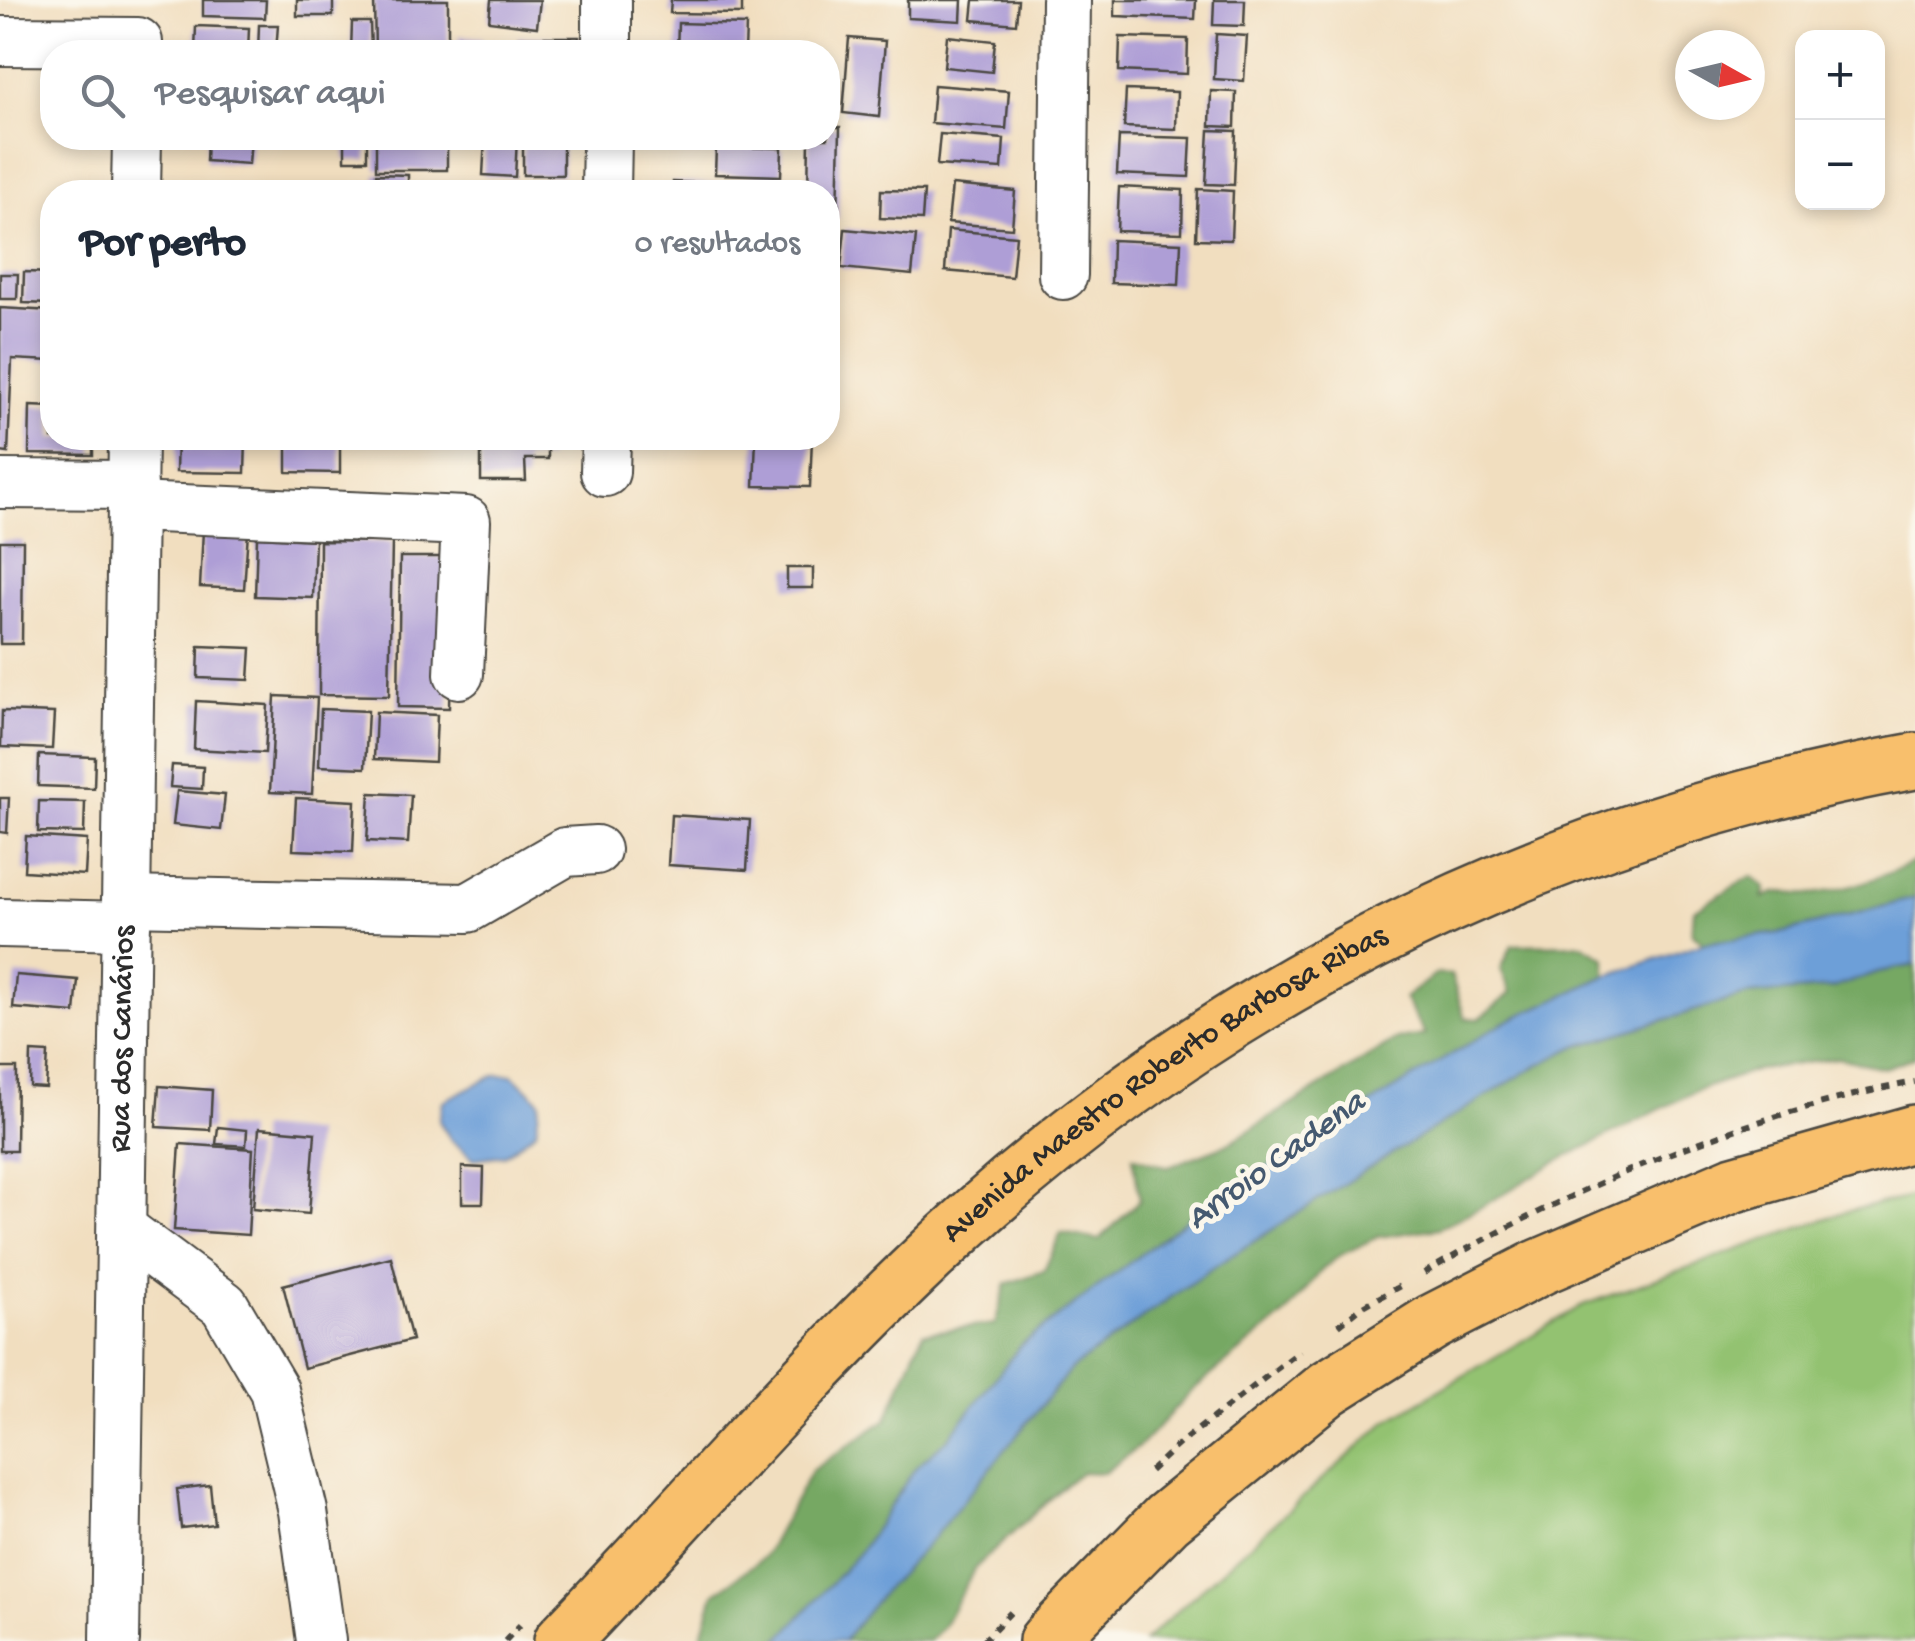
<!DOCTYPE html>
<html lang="pt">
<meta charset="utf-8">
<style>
:root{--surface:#fff;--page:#f2f2f3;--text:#1f2937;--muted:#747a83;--line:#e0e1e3}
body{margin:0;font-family:"Gochi Hand",sans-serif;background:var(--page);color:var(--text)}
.controls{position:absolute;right:30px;top:30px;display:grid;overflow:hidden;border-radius:20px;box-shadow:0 5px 15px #0003}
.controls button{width:90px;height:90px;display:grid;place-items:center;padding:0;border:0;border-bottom:2px solid var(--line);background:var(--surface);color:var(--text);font:50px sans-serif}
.compass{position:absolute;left:1675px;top:30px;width:90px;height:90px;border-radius:50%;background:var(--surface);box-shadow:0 5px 15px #0003;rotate:98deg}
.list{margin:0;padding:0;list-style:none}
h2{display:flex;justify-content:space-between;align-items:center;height:130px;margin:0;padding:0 40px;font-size:42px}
h2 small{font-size:32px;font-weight:400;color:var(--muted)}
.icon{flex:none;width:55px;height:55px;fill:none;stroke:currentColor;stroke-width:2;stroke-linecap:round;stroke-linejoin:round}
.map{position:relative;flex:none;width:1915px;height:1641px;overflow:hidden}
.search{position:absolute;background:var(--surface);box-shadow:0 5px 15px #0003;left:40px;top:40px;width:800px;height:110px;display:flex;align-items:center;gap:25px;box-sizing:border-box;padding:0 35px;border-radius:40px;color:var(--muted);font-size:38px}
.panel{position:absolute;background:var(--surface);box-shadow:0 5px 15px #0003;left:40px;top:180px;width:800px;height:270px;border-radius:40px}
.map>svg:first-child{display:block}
</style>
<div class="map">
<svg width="1915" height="1641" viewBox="0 0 1915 1641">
<rect width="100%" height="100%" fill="#fbf7ec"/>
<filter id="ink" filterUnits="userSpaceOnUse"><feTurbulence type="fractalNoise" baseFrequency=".01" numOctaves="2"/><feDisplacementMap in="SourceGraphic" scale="20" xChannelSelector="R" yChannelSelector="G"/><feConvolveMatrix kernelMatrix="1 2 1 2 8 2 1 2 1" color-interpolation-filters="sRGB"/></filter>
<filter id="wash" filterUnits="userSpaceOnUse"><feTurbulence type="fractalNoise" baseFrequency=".0048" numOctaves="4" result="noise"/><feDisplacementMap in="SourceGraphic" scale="40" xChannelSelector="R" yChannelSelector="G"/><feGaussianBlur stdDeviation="2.25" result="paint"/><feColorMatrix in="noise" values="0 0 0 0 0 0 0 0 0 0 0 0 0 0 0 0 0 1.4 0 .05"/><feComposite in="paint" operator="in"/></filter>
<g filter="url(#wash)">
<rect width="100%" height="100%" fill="#f1debf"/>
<polygon fill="#93c271" stroke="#5f764e" stroke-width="2.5" points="1915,1196 1915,1641 1144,1641 1387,1421 1583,1305 1844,1212"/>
<g fill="#76a863" stroke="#506a47" stroke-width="2.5">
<path d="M1915,861V898L1786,932L1703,943L1692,932L1694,910L1752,876L1766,889L1763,898C1784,886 1788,896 1809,894C1846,891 1883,877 1915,861Z"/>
<polygon points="1581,944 1606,958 1606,976 1501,1024 1202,1208 1021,1345 949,1438 916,1467 859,1553 778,1641 700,1641 714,1594 764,1557 811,1471 887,1419 923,1333 995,1324 1006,1284 1044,1271 1061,1233 1099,1240 1140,1200 1133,1156 1168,1167 1226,1145 1397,1039 1425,1035 1404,998 1436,974 1451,975 1465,1018 1479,1019 1511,993 1501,969 1512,945"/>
<polygon points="1915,965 1915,1057 1884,1068 1838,1058 1757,1070 1698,1090 1553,1164 1483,1206 1439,1228 1378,1237 1339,1256 1322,1270 1285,1315 1194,1389 1141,1445 1104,1473 1082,1472 1065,1485 975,1568 943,1626 929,1641 843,1641 882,1593 932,1539 1071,1369 1209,1270 1364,1171 1524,1073 1572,1048 1746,995 1833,988 1878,972"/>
</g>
<g fill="#6d9fd8" stroke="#4c6582" stroke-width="2.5">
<polygon points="1915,898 1915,965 1878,972 1833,988 1746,995 1572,1048 1524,1073 1364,1171 1209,1270 1071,1369 932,1539 882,1593 843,1641 778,1641 859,1553 916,1467 949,1438 1021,1345 1202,1208 1501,1024 1606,976 1703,943 1786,932"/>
<polygon points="495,1075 513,1075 540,1101 536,1131 504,1155 474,1159 451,1140 439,1121 443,1101"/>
</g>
<g id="blocks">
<g fill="#ae9ed6">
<polygon points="203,0 266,0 265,18 203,16"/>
<rect x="297" y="0" width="36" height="16"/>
<polygon points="374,0 448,0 448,52 375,52"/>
<polygon points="491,0 540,0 537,27 489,21"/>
<polygon points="671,0 742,0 742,14 670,13"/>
<polygon points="908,0 962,0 961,21 908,18"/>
<polygon points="974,0 1018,0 1016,24 972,20"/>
<polygon points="1115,0 1196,0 1195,19 1115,16"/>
<polygon points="1214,0 1245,0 1244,26 1213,25"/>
<polygon points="352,22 370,22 371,51 351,52"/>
<polygon points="678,23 746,25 745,52 677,52"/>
<polygon points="259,25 278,25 276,52 258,52"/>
<polygon points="196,26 249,28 248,52 195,52"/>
<polygon points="1216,34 1247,36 1244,81 1214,79"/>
<polygon points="460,36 483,38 482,52 459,52"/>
<polygon points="947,36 995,41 992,72 944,67"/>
<rect x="518" y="37" width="61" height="15"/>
<polygon points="1120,37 1188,39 1187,74 1119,71"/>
<polygon points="849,38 885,41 879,117 843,113"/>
<polygon points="934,85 1009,91 1006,129 931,123"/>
<polygon points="1126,90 1177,92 1176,129 1124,127"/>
<polygon points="1211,91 1236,92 1235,127 1210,126"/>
<polygon points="828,127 840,127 838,219 828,218 828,192 808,192 809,138 828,138"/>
<polygon points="1209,130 1236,131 1234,185 1206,184"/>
<polygon points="940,134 1004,139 1002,169 937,165"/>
<polygon points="1119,136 1191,138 1189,177 1117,174"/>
<polygon points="207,138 251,138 249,164 206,161"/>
<rect x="345" y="138" width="22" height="22"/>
<rect x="376" y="138" width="71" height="32"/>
<polygon points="485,138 517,138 515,177 483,175"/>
<polygon points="523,139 563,140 563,175 523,175"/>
<polygon points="716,147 782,148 781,176 715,174"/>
<polygon points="376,174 408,175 408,192 376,192"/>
<polygon points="673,182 739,185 739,192 673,192"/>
<polygon points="952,185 1015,191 1012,228 948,223"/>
<polygon points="1119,187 1183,190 1182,233 1117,231"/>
<polygon points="1198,189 1233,191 1231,240 1196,239"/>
<polygon points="881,190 924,191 922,220 880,218"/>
<polygon points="845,229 916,236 912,275 841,268"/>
<polygon points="948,230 1016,236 1012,277 945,271"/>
<polygon points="1112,240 1181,243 1179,285 1111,283"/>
<polygon points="24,272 52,273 52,304 23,303"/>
<polygon points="0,274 18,274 17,299 0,299"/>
<polygon points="0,308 52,311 52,361 12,359 8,453 0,452"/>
<polygon points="30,406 52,407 52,438 93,438 93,455 29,454"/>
<polygon points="177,438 246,438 245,473 176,472"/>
<polygon points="287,438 340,438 340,473 287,472"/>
<polygon points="481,438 548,438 548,459 525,459 526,481 481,481"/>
<polygon points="756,438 812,438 810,487 754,486"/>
<polygon points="203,530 248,532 244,589 200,587"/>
<polygon points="257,537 315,540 313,598 255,596"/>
<polygon points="0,541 23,541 22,644 0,644"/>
<polygon points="320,541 392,542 389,696 319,695"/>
<polygon points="400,557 452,557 449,708 398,707"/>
<rect x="787" y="568" width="26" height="20"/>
<polygon points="199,646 251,648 249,680 198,678"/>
<polygon points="275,696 317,698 312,794 270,792"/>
<polygon points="196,701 268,705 265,753 194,749"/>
<polygon points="321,709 368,711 365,768 319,766"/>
<polygon points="2,711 54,713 52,749 1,747"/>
<polygon points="376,712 437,715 435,762 374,759"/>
<polygon points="39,755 95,757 94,788 38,786"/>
<polygon points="172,765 203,767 202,789 170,787"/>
<polygon points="177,791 225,795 221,830 173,825"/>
<polygon points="370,793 411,795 408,843 367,841"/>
<polygon points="0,798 9,798 7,833 0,832"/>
<polygon points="296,798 355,801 353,852 293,850"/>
<polygon points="39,801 85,802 84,833 38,832"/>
<polygon points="671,815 750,820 747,870 668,865"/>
<polygon points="26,836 87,840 85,875 24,871"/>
<polygon points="16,975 78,980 75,1013 13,1008"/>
<polygon points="31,1052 48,1053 46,1088 30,1087"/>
<polygon points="0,1068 17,1068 16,1151 0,1151"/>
<polygon points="159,1086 212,1090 210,1130 156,1127"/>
<polygon points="218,1127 247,1130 246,1146 216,1144"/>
<polygon points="259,1128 315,1133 309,1214 253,1209"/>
<polygon points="180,1144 253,1149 248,1235 174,1230"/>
<polygon points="462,1167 484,1168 483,1203 462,1203"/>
<polygon points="391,1257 412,1340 304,1368 283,1285"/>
<polygon points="210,1485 214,1524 181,1528 177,1489"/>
</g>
</g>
</g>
<g filter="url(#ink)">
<use href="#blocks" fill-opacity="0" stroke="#494641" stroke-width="2.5"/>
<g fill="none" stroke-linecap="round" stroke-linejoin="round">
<g stroke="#494641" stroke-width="52">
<g id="minor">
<polyline points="0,41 138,42"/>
<polyline points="607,52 607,0"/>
<polyline points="136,192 137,138"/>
<polyline points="606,192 607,138"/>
<polyline points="1063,275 1066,0"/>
<polyline points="605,472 606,438"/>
<polyline points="0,484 133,485"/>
<polyline points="133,507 466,521 459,674"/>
<polyline points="126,901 468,908 565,852 596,850"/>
<polyline points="0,923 126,926"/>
<polyline points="122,1229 224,1305 274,1390 303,1511 321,1641"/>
<path id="s1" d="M115,1641L133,438"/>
</g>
</g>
<g stroke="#494641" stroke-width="60">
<g id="major">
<path id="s2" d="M562,1641C679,1520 789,1391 911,1274C1191,1002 1530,829 1915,761"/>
<polyline points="1047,1641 1167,1519 1328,1388 1433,1322 1540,1267 1734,1184 1915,1133"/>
</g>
</g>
<g stroke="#494641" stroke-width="6" stroke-dasharray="8 8" stroke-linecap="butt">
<path d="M1424,1273C1576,1186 1743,1114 1915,1082"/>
<polyline points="1339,1325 1360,1308 1400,1286"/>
<polyline points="1150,1471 1180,1443 1300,1351"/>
<polyline points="505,1641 520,1625"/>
<polyline points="983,1641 1011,1612"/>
</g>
<use href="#minor" stroke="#fff" stroke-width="48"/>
<use href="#major" stroke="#f8bf6c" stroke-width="55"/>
</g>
</g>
<g text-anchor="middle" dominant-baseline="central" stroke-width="10" stroke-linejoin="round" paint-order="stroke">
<g font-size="32" fill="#2b2b2b" stroke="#fbf7ec">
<text stroke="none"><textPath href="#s1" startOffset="602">Rua dos Canários</textPath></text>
<text stroke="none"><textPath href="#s2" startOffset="825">Avenida Maestro Roberto Barbosa Ribas</textPath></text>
</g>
<g font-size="35" font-style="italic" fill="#455970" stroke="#fbf7ec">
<text transform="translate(1277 1162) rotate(-36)">Arroio Cadena</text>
</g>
</g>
</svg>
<div class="controls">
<button>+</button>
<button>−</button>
</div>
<svg class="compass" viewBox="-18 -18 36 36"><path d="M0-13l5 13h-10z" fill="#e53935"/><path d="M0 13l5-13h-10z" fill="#747a83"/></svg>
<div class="search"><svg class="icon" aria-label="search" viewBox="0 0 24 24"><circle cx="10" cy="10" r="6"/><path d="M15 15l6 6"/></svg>Pesquisar aqui</div>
<section class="panel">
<h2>Por perto<small>0 resultados</small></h2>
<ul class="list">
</ul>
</section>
</div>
